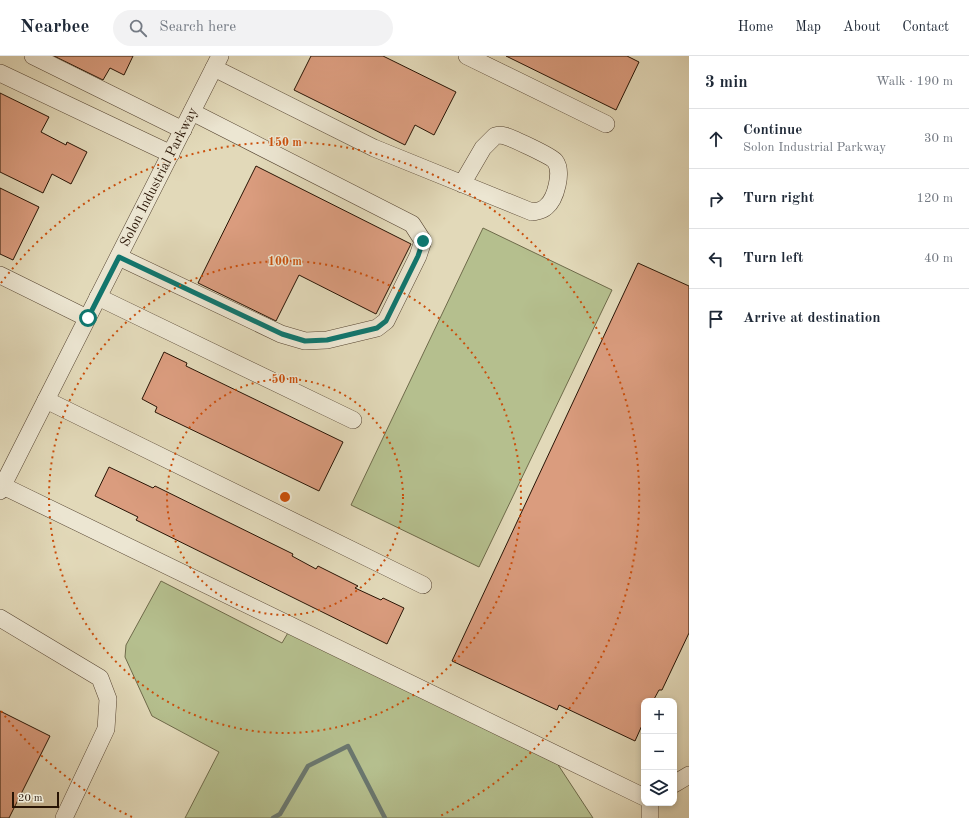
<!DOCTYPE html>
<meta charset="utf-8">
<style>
:root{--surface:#fff;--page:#f2f2f3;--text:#1f2937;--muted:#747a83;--line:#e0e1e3}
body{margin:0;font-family:"Old Standard TT",serif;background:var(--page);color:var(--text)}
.controls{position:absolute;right:12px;bottom:12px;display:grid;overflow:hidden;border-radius:8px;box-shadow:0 2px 6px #0003}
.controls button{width:36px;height:36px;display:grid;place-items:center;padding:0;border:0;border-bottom:1px solid var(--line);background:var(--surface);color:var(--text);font:20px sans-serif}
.scale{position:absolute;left:12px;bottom:10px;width:47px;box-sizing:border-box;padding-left:4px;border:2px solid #281405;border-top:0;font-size:11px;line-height:14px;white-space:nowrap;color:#281405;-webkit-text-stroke:3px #ece6d2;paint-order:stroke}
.stop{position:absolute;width:12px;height:12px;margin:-9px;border:3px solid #0f766e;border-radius:50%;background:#fff}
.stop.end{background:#0f766e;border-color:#fff;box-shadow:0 1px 4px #0008}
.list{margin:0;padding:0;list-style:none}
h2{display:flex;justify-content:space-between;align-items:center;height:52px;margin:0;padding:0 16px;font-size:17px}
h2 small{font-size:13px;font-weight:400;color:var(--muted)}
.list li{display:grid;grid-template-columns:26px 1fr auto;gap:12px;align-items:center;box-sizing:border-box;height:60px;padding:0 16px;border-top:1px solid var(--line)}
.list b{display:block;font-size:15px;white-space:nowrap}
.list p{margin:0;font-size:13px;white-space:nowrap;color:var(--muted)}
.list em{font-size:13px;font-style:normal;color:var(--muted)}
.icon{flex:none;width:22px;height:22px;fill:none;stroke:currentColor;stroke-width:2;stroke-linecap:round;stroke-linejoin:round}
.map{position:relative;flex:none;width:689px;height:762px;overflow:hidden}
header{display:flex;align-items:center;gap:24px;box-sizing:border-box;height:56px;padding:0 20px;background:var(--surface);border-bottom:1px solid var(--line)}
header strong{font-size:19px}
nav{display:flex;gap:22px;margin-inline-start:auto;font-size:14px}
.search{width:280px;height:36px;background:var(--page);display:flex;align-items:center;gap:10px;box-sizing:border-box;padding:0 14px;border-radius:22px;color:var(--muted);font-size:15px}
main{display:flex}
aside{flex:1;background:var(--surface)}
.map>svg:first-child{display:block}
</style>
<header>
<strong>Nearbee</strong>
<div class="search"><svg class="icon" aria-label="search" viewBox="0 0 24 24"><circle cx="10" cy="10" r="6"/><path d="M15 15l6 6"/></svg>Search here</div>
<nav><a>Home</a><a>Map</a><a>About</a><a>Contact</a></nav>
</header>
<main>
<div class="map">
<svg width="689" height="762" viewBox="0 0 689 762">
<rect width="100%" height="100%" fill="#e2d9b9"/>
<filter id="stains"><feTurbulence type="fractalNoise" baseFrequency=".005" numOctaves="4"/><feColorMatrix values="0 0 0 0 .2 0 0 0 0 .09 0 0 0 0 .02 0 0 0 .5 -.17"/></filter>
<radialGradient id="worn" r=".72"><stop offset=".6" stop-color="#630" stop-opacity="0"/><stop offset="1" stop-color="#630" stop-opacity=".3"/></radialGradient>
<g fill="#b5bf8e" stroke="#6e6a4a">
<polygon points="483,172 612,234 479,511 351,449"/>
<polygon points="161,525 282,587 292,570 549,695 593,762 185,762 219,696 152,660 125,601 126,589"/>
</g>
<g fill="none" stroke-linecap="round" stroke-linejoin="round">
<polyline stroke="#6a776f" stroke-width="4.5" points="273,762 280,758 308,710 348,690 385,762"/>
</g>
<g fill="#da9c7e" stroke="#281405">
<polygon points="54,0 133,0 124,19 110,12 103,24"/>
<polygon points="311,0 383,0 456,36 434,79 415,69 405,89 294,34"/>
<polygon points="506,0 627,0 639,6 616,54"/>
<polygon points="0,37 49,61 41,76 66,89 67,86 87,96 71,128 52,118 43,137 0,116"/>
<polygon points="256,110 411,188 376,258 299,219 276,265 198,227"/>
<polygon points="0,132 39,151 13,204 0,198"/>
<polygon points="638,207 689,230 689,577 662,634 659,634 653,645 644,645 644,665 635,685 559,649 557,654 452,605"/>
<polygon points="164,296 187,307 186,310 343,386 319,435 155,356 157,351 142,343"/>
<polygon points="109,411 153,432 155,430 293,498 292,500 316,513 318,510 358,530 355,532 381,544 383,542 404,552 387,588 136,464 138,461 95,440"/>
<polygon points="0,655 50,680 9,762 0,762"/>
</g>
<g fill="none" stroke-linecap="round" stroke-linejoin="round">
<g stroke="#564532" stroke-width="18">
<g id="minor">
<polyline points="33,0 183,74"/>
<polyline points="467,0 606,68"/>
<path d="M214,12L374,92L532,156C537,155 542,155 546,151C556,143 563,115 555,105C551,100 512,82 505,80C502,79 498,79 495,80L483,92L462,128"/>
<polyline points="0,17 171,98"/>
<polyline points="119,201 281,278 305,285 327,284 377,272 386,265 418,200 423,185 412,168 192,56"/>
<polyline points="0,219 87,262"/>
<polyline points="98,241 353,364"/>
<polyline points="46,344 423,529"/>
<polyline points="3,430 644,741"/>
<polyline points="0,435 220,0"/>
<polyline points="0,562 100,622 108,643 106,673 64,762"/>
<polyline points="674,728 689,719"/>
<polyline points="650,747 650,762"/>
</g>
</g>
<use href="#minor" stroke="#ece6d2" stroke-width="17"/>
</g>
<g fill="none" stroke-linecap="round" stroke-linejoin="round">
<polyline stroke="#0f766e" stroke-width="5" points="88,262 119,201 282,278 305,285 327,284 377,272 386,265 418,200 423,185"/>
</g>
<g fill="none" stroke="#cb4f0b" stroke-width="2" stroke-dasharray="2 4">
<circle cx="285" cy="441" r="118"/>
<circle cx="285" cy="441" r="236"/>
<path d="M132 761A355 355 0 0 1 1 655M1 227A355 355 0 1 1 438 761"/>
</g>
<g text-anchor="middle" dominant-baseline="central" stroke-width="3" stroke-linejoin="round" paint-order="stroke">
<g font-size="14" fill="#281405" stroke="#ece6d2">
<text transform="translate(159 121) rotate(-63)">Solon Industrial Parkway</text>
</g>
</g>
<circle cx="285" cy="441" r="6" fill="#cb4f0b" stroke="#ece6d2" stroke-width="2"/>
<g font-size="12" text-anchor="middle" font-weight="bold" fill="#cb4f0b" stroke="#ece6d2" stroke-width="3" stroke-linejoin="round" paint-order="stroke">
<text x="285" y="90">150 m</text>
<text x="285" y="209">100 m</text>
<text x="285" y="327">50 m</text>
</g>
<rect width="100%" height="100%" filter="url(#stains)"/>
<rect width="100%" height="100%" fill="url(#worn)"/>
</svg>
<div class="controls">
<button>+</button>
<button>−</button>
<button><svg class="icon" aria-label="layers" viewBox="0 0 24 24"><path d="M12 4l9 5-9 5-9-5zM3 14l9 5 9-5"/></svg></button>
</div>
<div class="scale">20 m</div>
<div class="stop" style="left:88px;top:262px"></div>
<div class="stop end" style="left:423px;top:185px"></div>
</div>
<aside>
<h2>3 min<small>Walk · 190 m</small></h2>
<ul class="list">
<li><svg class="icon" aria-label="ahead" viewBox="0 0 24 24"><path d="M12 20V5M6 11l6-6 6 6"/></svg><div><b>Continue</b><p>Solon Industrial Parkway</p></div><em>30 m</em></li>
<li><svg class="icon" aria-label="right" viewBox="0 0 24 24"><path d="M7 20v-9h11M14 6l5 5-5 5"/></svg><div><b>Turn right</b></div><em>120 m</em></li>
<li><svg class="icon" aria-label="left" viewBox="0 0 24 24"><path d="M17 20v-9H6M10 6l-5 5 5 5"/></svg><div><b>Turn left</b></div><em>40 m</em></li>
<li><svg class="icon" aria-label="arrive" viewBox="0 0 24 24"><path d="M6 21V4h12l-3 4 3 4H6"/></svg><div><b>Arrive at destination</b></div></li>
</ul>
</aside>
</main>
